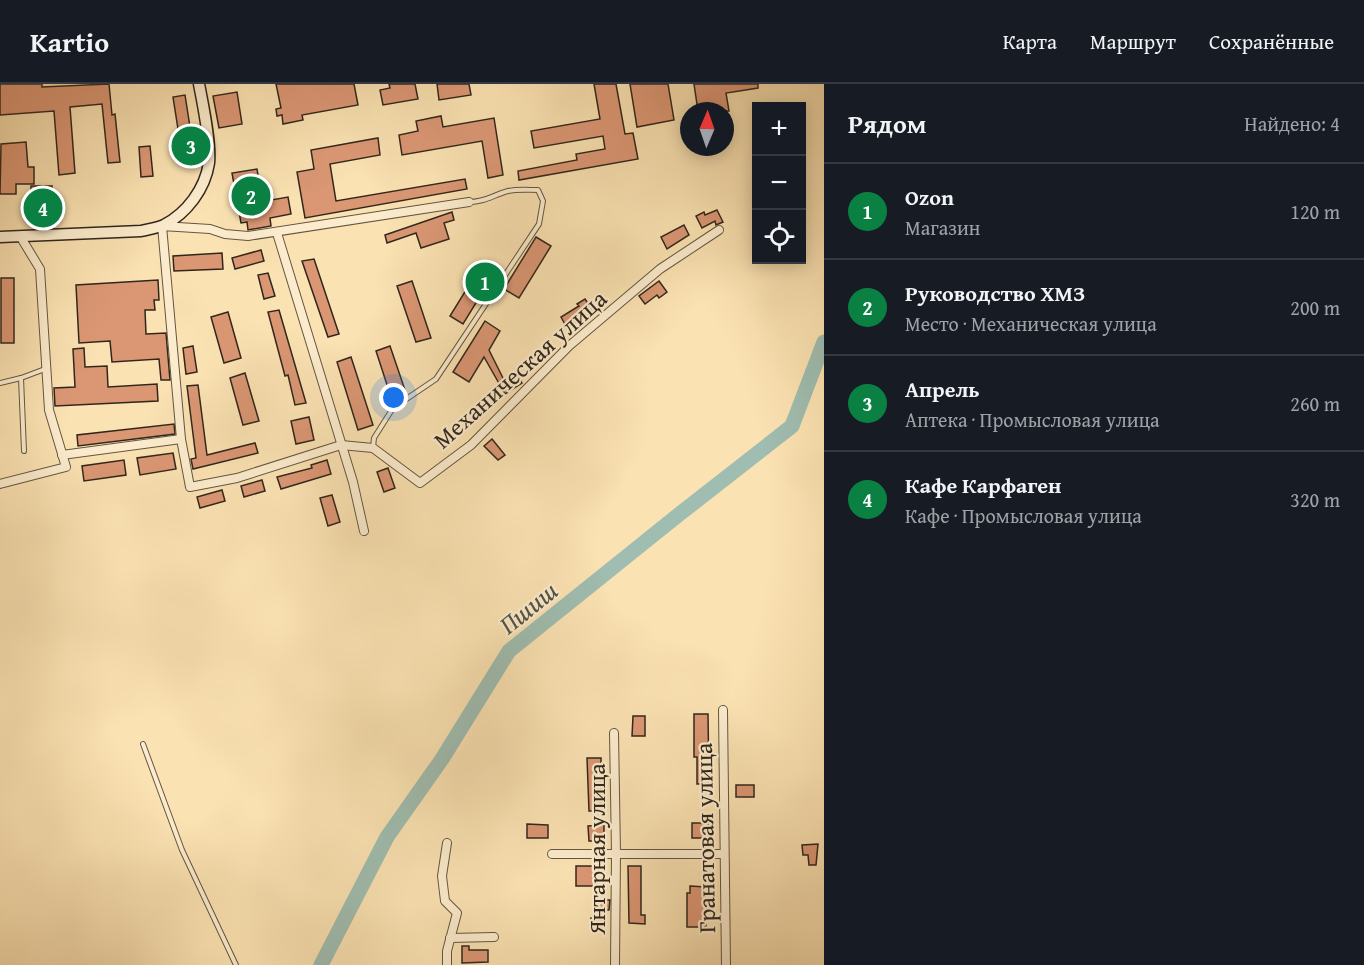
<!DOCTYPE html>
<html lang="ru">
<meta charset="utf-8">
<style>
:root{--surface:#171b24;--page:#20242c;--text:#f1f3f6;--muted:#9ea1a6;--line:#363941;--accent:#0b8043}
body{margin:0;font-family:"Gentium Book Plus",serif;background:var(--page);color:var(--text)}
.controls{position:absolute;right:18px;top:18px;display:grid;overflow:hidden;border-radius:0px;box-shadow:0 3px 15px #0003}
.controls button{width:54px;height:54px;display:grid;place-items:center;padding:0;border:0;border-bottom:2px solid var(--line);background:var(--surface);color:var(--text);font:30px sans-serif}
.compass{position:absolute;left:680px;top:18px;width:54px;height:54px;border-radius:50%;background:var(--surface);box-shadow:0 3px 15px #0003;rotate:2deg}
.you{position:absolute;left:394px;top:314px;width:21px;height:21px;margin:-15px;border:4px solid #fff;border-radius:50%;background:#1a73e8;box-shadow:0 0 0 9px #1a73e833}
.badge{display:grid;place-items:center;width:39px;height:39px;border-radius:50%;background:var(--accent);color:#fff;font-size:20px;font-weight:700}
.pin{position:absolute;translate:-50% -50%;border:3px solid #fff;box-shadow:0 2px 6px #0006}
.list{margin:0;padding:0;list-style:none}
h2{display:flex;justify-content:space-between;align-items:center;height:78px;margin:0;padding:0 24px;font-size:26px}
h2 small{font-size:20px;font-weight:400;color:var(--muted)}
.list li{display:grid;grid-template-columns:39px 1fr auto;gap:18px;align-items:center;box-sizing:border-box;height:96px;padding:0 24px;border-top:2px solid var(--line)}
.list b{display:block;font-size:22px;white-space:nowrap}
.list p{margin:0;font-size:20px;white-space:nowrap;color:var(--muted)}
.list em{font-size:20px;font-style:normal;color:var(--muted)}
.icon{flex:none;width:33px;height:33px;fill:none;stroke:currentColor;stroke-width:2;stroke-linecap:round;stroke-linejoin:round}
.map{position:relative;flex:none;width:824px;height:881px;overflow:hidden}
header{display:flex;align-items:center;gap:36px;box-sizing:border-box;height:84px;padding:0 30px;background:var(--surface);border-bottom:2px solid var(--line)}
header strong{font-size:28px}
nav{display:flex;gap:33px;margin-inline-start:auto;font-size:21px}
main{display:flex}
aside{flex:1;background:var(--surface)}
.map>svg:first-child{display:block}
</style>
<header>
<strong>Kartio</strong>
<nav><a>Карта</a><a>Маршрут</a><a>Сохранённые</a></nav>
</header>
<main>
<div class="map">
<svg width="824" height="881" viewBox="0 0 824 881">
<rect width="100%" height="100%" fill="#fbe2b2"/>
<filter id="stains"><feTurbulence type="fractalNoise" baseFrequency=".00333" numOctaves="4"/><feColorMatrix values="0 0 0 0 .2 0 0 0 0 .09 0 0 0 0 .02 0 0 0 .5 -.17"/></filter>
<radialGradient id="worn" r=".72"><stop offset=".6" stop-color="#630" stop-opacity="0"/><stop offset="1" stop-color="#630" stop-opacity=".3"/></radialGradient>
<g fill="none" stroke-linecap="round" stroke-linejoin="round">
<polyline stroke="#9fbdb0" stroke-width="15" points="321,881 387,753 442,675 509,567 677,432 792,342 824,258"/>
</g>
<g fill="#db9774" stroke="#30271c" stroke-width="1.5">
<polygon points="0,0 42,0 42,3 109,0 112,31 115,30 120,78 108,79 102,20 70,23 75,89 59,91 54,27 0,31"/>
<polygon points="276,0 354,0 358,21 302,31 303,36 283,40 282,31 277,32 276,25 281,24"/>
<polygon points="389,0 415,0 418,15 383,21 380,6 390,4"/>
<polygon points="437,0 469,0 471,11 439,16"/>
<polygon points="594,0 616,0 625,50 633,49 638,75 519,96 518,87 577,76 576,70 605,65 603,52 534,64 531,47 600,35"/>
<polygon points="630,0 668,0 674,36 637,43"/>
<polygon points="694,0 758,0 758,4 726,9 729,27 698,27"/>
<polygon points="237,8 242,40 219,44 213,12"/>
<polygon points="185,11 195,75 183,77 173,13"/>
<polygon points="441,32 443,43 494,34 503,91 488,94 482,57 402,71 399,51 418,47 416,37"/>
<polygon points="378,54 380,71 330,80 336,117 465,95 467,105 305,134 297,88 314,85 311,66"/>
<polygon points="26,58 28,83 34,83 34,100 16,100 16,110 0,110 1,60"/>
<polygon points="150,62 153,92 141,93 139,63"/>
<polygon points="257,85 261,111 265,111 266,117 288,113 291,130 270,134 271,142 248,146 247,138 241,139 232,89"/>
<rect x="31" y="102" width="21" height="29"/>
<polygon points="717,126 723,138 716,141 715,137 702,144 696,132 704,128 705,131"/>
<polygon points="452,128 454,136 444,139 449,155 421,164 416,149 387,159 385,151"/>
<polygon points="684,141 689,151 667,165 661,153"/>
<polygon points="536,153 551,162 519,214 504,205"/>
<polygon points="261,166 264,177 235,185 232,174"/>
<polygon points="222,169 223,185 174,187 173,172"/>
<polygon points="314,175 339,250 328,253 302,177"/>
<polygon points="482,180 495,188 463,240 450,232"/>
<polygon points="268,189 275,212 264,215 258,191"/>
<rect x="1" y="194" width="13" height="65"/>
<polygon points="158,196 159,216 154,216 155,226 145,226 146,250 166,249 170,296 161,296 159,275 112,278 110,257 79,259 76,201"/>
<polygon points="412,197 431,254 416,258 397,202"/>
<polygon points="659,197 667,208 659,214 657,211 645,220 639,212"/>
<polygon points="585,215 593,227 567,244 561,233 579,222 577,220"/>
<polygon points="279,226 306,319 295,321 288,291 285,292 268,228"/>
<polygon points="228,228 241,274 224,279 211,233"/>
<polygon points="485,237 500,247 489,266 505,298 517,291 522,299 505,310 484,273 469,298 453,288"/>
<polygon points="193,262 197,288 186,290 183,264"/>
<polygon points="390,262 406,309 391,313 376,267"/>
<polygon points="84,264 85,283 107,282 108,303 157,300 158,317 55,322 54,304 75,303 73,265"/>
<polygon points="351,273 373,341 358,346 337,278"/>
<polygon points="245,289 259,337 243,341 230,294"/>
<polygon points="198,301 207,371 255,359 258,369 193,385 191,375 196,374 187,302"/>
<polygon points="309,333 314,356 296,360 291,337"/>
<polygon points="174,340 175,350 78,362 77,351"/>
<polygon points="492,355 505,371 498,376 484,362"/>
<polygon points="173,369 176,385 140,391 137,374"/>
<polygon points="124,376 126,391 84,397 82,382"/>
<polygon points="327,376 331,390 281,405 277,393 312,384 311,381"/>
<polygon points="388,384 395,404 384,408 377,388"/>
<polygon points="262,396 265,407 244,413 241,402"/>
<polygon points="222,406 225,417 200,424 197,413"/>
<polygon points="332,411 340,438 328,442 320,414"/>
<polygon points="694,630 708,630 709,700 697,700 697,673 694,673"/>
<polygon points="633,632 645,632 645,652 632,652"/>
<polygon points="587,674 601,674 601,727 589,727"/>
<rect x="736" y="701" width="18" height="12"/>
<rect x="692" y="739" width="16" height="15"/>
<polygon points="527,740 548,741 548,754 527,754"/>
<polygon points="604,741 604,757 589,757 588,742"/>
<polygon points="818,760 816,781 809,781 808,771 803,771 802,761"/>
<rect x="576" y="782" width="21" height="20"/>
<polygon points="628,782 641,782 641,831 645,831 645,840 629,839"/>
<polygon points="690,802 706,803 706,843 687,843 687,809 690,809"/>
<polygon points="594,816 610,816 609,826 602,826 602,842 590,842 591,834 594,834"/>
<polygon points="462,862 469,862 469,866 488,866 488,878 462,879"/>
</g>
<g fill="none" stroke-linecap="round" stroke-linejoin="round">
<g stroke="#635642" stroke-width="6">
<g id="lane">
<polyline points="21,294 24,367"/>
<polyline points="0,299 21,294 45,285"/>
<path d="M373,363L374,354L393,324L436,295L539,140L543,117L538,106C528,106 518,105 508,107C493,111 486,118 469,118"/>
<polyline points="143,660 182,766 236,881"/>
</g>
</g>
<g stroke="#635642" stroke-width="10">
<g id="street">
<polyline points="469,118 248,152 225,150 210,145 162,142 181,355 190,403 237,394 341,361 373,364 420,399 471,361 569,262 660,185 719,146"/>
<polyline points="277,149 353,398 364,447"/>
<polyline points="62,371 181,355"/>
<polyline points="0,400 66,383 49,326 40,185 20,152"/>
<polyline points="723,626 726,881"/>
<polyline points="614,649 616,769 615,881"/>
<polyline points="447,759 442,792 445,817 457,829 447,867 447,881"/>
<polyline points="552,770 724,770"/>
<polyline points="450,854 494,853"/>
</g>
</g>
<g stroke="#30271c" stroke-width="13">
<path id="secondary" d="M0,153L141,147C149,145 157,144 164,141C187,129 205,105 209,79C211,58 203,21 199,0"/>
</g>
<use href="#lane" stroke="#fceccd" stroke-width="4"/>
<use href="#street" stroke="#fceccd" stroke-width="8"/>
<use href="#secondary" stroke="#fceccd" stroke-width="10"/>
</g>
<g text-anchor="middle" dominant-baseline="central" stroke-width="4.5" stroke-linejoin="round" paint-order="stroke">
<g font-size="24" fill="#30271c" stroke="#fceccd">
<text transform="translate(520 285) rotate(-42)">Механическая улица</text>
<text transform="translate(705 754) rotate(-91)">Гранатовая улица</text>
<text transform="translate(596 765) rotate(-90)">Янтарная улица</text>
</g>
<g font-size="26" font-style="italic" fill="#515448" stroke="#fceccd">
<text transform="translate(528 523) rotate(-39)">Пшиш</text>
</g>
</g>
<rect width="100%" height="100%" filter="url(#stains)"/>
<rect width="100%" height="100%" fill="url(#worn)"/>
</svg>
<div class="controls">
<button>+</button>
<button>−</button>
<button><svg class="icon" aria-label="locate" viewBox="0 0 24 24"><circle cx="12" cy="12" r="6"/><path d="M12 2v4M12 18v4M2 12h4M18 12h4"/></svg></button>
</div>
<svg class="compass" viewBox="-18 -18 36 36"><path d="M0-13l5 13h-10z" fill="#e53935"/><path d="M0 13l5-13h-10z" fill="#9ea1a6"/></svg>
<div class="you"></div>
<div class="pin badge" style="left:485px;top:198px">1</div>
<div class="pin badge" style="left:251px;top:112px">2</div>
<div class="pin badge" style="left:191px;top:62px">3</div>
<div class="pin badge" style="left:43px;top:124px">4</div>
</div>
<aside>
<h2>Рядом<small>Найдено: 4</small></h2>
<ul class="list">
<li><span class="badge">1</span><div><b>Ozon</b><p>Магазин</p></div><em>120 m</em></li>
<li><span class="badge">2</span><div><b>Руководство ХМЗ</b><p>Место · Механическая улица</p></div><em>200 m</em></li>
<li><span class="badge">3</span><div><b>Апрель</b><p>Аптека · Промысловая улица</p></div><em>260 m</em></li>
<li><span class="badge">4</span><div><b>Кафе Карфаген</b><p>Кафе · Промысловая улица</p></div><em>320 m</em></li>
</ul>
</aside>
</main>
